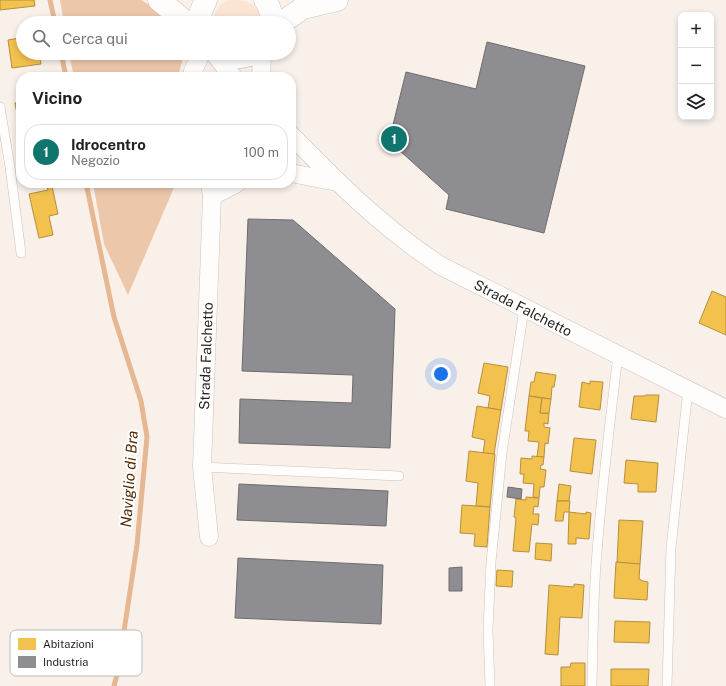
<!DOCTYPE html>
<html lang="it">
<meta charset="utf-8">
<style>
:root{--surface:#fff;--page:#f6f6f6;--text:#202124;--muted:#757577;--line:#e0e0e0;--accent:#0f766e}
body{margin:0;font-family:"Public Sans",sans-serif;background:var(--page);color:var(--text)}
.controls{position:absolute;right:12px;top:12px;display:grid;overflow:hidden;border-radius:8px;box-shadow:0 2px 6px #0003}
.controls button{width:36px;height:36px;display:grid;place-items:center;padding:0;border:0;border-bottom:1px solid var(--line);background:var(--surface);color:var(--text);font:20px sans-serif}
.you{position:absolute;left:441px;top:374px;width:14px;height:14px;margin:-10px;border:3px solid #fff;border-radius:50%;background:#1a73e8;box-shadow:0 0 0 6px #1a73e833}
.badge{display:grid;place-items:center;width:26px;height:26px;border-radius:50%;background:var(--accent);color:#fff;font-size:13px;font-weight:700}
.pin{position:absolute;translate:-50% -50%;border:2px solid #fff;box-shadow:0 1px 4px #0006}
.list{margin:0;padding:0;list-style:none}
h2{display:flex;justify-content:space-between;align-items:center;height:52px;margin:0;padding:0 16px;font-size:17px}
h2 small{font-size:13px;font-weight:400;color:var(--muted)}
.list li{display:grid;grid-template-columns:26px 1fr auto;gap:12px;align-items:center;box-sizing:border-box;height:56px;margin:0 8px 8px;padding:0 8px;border:1px solid var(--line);border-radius:16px}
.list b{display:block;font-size:15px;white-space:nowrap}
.list p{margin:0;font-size:13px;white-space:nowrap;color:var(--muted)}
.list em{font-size:13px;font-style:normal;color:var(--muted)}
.icon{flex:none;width:22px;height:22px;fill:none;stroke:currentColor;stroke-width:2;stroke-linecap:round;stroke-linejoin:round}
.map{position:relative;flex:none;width:726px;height:686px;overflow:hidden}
.search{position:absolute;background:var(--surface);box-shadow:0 2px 6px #0003;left:16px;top:16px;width:280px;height:44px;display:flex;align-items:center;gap:10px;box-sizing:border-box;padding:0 14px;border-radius:22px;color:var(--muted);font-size:15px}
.panel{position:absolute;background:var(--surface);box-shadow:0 2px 6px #0003;left:16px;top:72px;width:280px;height:116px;border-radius:16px}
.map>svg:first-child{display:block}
</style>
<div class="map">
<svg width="726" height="686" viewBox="0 0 726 686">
<rect width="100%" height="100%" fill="#f9f0ea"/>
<path fill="#fce4d3" d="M231,0C249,0 258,4 261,23H213C213,12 220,2 231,0Z"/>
<g fill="#edc7aa">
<polygon points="60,0 141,0 160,11 172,23 64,23"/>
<polygon points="69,53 184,53 178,77 74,77"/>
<polygon points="93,183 176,183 128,295 104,244"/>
</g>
<g fill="#f2c14e" stroke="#b4903e">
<polygon points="0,0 34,0 35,6 0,10"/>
<polygon points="23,32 23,53 39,53 41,64 12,68 8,40 20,38 19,33"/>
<polygon points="21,102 21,130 20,130 15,103"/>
<polygon points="52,186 58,214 49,216 53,235 39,238 29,194 48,190 47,187"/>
<polygon points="712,291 726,297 726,335 699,323"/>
<polygon points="484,363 508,367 501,410 488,408 490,396 478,393"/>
<polygon points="536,372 556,375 554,387 552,387 551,399 529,396 531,382 534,382"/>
<polygon points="590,381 603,382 600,410 579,407 582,382 590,384"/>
<polygon points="646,395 659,395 656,422 631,419 634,396 644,396"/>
<polygon points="529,396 542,398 540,413 549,413 548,424 544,423 544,427 550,428 548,444 545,443 544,457 537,457 539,442 528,441 529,431 525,431"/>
<polygon points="542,398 551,399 549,413 540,413"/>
<polygon points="477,406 501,410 494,454 483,453 485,440 472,437"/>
<polygon points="574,438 596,440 592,474 570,471"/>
<polygon points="469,451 495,454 490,507 476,506 478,483 466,481"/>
<polygon points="532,456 544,457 543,465 541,465 540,469 546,470 544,487 540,487 539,498 533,497 534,484 523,483 524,474 520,474 521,458 532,459"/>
<polygon points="626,460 658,463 656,492 638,492 638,484 624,483"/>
<polygon points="559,484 571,486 569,501 557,501"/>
<polygon points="526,497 539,498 538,507 534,506 533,514 539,514 538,525 532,524 529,552 513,551 516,518 514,517 516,499 526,500"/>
<polygon points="557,501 570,501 569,512 564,512 563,521 555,521"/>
<polygon points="462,505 490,507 487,547 474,546 475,534 460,533"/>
<polygon points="569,512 586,514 586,512 591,513 589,539 576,538 576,544 568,544"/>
<polygon points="619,520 643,521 640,564 617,563"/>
<polygon points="536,543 552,544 551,561 535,559"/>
<polygon points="616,562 640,564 639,579 643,581 648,582 647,600 614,598"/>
<polygon points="497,570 513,571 512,587 496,586"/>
<polygon points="574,584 584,585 582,618 560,617 558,655 545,654 549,585 574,587"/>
<polygon points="615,621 650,622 649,643 614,642"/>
<polygon points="571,663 585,663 585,686 561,686 561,667 570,667"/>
<polygon points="611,669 649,669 648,686 611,686"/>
</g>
<g fill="#8d8d92" stroke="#6e6c6e">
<polygon points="487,42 585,66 544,233 446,209 449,195 389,141 406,72 476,89"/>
<polygon points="248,219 293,220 395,309 390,448 239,443 240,399 352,403 353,375 242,371"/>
<polygon points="239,484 388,491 386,526 237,520"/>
<polygon points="508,487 522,489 521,499 507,497"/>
<polygon points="238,558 383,565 381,624 235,618"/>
<polygon points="462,567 462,591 449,591 449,568"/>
</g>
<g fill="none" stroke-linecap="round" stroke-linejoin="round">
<g stroke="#e5b792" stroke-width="5">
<polyline points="50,0 55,23"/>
<polyline points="61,53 66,77"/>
<polyline points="86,183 114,317 141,401 147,437 137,545 118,671 114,686"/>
</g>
<g stroke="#cac3bf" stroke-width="10">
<g id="lane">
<polyline points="0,107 10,167 21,253"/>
<polyline points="202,467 399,476"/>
<polyline points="490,686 488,630 491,562 502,453 524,309"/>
<path d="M592,686C593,641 593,597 597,552C602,486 610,421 618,355"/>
<polyline points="667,686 671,548 688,389"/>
</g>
</g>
<g stroke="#cac3bf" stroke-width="19">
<g id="street">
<polyline points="214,53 233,77"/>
<polyline points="192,77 193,71 201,53"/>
<polyline points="261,77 262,53"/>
<path d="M291,135C339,184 383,228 441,266L726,409"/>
<polyline points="291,173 337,182"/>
<polyline points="212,196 237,183"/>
<polyline points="209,537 202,467 212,196 210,183"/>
</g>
</g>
<g stroke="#cac3bf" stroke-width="23">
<g id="secondary">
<polyline points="159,0 187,23"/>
<path d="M265,0C270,7 272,14 272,23"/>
<path d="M199,23C199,14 202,8 206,0"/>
<polyline points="281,23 303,8 337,0"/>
<path d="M217,53C230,60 242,58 255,53"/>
</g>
</g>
<use href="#lane" stroke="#fefdfc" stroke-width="9"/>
<use href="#street" stroke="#fefdfc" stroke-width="18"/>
<use href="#secondary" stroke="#fefdfc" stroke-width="22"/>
</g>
<g text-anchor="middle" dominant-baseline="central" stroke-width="4" stroke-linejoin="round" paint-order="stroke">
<g font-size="14" fill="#241e1a" stroke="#fff">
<text transform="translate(523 308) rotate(27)">Strada Falchetto</text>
<text transform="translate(206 356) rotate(-88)">Strada Falchetto</text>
</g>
<g font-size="15" font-style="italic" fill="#512902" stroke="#fff">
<text transform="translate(129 479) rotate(-86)">Naviglio di Bra</text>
</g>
</g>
<rect x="10" y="630" width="132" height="46" rx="6" fill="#fff" stroke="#bdbcba" stroke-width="1"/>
<rect x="18" y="638" width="18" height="12" fill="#f2c14e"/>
<rect x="18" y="656" width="18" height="12" fill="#8d8d92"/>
<g font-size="11" fill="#241e1a">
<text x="43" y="648">Abitazioni</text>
<text x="43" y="666">Industria</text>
</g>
</svg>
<div class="controls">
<button>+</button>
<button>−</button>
<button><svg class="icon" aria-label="layers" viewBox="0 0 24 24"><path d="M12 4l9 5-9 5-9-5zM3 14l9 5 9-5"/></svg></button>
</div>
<div class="you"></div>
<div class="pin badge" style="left:394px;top:139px">1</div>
<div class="search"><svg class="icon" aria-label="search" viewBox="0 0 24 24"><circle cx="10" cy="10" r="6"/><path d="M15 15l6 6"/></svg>Cerca qui</div>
<section class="panel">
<h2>Vicino<small></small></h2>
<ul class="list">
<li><span class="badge">1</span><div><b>Idrocentro</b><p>Negozio</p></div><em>100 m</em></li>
</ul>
</section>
</div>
